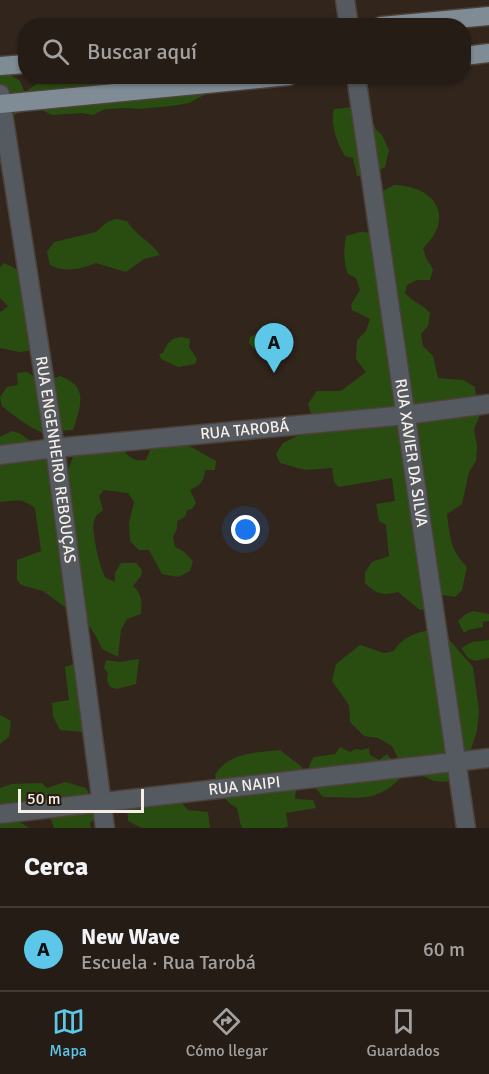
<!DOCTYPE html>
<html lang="es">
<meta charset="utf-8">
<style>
:root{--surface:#251c15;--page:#2d251e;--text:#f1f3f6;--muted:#a3a1a0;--line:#423a34;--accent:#5cc7e8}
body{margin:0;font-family:Signika,sans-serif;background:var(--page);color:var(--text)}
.scale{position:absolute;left:18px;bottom:15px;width:126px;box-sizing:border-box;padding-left:6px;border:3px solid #f7eee8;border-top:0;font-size:16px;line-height:21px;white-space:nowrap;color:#f7eee8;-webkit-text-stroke:4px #271c13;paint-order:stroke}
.you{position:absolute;left:246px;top:530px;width:21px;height:21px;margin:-15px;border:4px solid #fff;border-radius:50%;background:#1a73e8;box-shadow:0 0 0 9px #1a73e833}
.badge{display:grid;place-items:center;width:39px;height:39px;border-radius:50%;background:var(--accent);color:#111;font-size:20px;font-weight:700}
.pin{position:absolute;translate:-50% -50px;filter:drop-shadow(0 2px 3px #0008)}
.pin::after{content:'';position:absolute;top:32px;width:21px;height:18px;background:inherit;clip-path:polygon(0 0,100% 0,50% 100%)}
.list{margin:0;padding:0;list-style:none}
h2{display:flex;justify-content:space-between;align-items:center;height:78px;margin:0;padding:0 24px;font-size:26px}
h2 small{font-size:20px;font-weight:400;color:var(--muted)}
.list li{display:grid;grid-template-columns:39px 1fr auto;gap:18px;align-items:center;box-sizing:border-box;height:84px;padding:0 24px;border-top:2px solid var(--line)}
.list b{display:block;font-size:22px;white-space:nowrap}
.list p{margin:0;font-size:20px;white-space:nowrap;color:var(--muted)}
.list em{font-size:20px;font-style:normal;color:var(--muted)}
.icon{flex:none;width:33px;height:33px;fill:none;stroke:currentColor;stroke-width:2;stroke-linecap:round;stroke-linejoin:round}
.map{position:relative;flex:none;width:489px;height:828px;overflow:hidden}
.search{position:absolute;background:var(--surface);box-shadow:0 2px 4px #0004;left:18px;right:18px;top:18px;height:66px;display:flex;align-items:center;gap:15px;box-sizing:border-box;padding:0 21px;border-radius:24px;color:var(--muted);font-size:22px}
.sheet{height:162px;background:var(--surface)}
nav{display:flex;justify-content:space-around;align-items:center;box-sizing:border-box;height:84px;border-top:2px solid var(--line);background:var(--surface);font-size:16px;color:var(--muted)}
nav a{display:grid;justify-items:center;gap:3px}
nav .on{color:var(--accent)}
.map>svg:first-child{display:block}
</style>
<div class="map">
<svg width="489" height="828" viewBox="0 0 489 828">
<rect width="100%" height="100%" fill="#31251c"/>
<g fill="#294d10">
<polygon points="0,69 20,81 24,91 24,110 5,120 0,120"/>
<polygon points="47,76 206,76 210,82 204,95 189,103 171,106 139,109 126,108 105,109 93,115 82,113 52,115 30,104 28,90"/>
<path d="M353,107L370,117L376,129L382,135L389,150L385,167L368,177L357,176L353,158L345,156C337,143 330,124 334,109Z"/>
<path d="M394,185C435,186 456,217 423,248L426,258L433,269L430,280H417L407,285L405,293C413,302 422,304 430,313L428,326L421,334L423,346L433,356L438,378L463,380L475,387L476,399L480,407V415L474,429L477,446L476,461L469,472L462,504L447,514C450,537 450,550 467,567L462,590L455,597L443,595L434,596L430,609L420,610L398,592C383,596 376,594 365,583V572L372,562L389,556L386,525L379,521L376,504L395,501L392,478L339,487L334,482L332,468L305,470L280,463L276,454L283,443L301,434L313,419L308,404L317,391H341L366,372L356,359L357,340L366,331L370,319L352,310L351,305L360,290L356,278L348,274C343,262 344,250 346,236L360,232L374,233L381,192Z"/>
<path d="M116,219L127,221C136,236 151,241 160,255L144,259L126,272L96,263C82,269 64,273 50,265L47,252L54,242L96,232L107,222Z"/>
<polygon points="4,263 20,271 28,310 23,315 33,320 34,350 20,352 0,348 0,313 8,306 0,298 0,267"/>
<polygon points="276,327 281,333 279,344 284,354 273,357 264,350 254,349 249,343 250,337 268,328"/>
<path d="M182,337L190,339L189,347L197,359L195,364L178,367L161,359L159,354L163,353C167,343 171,338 182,337Z"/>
<path d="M27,372L35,377L38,384L60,376C89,386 81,406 73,430C63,430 53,433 43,432C35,432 9,412 2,406L0,397L7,387L18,385L17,373Z"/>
<path d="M12,431L19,433L29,440L43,443L62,475L68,470L76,449L120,448C129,456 133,462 146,460L152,445L177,439L216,461L215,470H205C204,481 201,485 190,490L196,503L192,509L187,510L185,517L177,521V529L173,537L175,547L183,551L193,561L190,571L178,577L162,574L149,550H139L130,541L129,523L134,502L128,493L104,490L99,496L103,510C99,513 95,516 94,521C91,529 100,571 106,578C108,579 113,581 115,582V573L121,563H136L142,570L141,576L133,586C142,594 142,602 141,614L127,619L121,630L118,657L102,649L96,636L82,615L69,610L43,591L21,585L17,580V560L41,551L35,508C20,497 17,501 0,502V437Z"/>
<polygon points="473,611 489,614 489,621 483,622 483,627 468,630 464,633 458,621 466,614"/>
<path d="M439,628L473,667L479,711L477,731L471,749L447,782L434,781L402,767L392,746L378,738L364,736L350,722L349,705L332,681L336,664L360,645L384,653L394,651C404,634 420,632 439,628Z"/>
<polygon points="489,640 489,658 475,661 468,658 461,648 472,642"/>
<polygon points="139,659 136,684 117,689 110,687 107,680 108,673 104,668 106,660 119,662"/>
<polygon points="74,664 81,666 83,732 60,730 53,716 52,703 69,700 65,667"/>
<polygon points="0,715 11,721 9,737 0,744"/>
<path d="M340,747L350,752L356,749L361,750L369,748L370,755L379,760L387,754L403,775C378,804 357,797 323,797C311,783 302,774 314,757L335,754Z"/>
<path d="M280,750L302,767L306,781L296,791L295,799L313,800L316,808L286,813L288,826L284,828H243L241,826L237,808C224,801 218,790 215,775C229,752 255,753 280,750Z"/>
<polygon points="65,782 86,788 89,794 87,805 95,809 97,817 90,823 91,828 54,828 49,815 8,811 0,804 0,788 12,784 42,783 47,788"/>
<polygon points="181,802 188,810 208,812 210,828 142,828 128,821 127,806"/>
<polygon points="0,815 12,817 29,828 0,828"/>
</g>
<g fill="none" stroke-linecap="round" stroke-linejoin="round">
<g stroke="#4d4139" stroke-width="21">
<g id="minor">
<polyline points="345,0 349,26"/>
<path id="s1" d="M356,76L466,828"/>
<path id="s2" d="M0,94L55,448L105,828"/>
<path id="s3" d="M0,455L55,448L406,415L489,404"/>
<path id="s4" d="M0,814L489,758"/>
</g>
</g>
<g stroke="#4d4139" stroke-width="21">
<g id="primary">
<polyline points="381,26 489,16"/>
<polyline points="464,56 489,53"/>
<polyline points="0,66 26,64"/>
<polyline points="0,104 289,76"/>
</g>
</g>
<use href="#minor" stroke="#545a5f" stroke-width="18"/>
<use href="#primary" stroke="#7f8c95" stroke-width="18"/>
</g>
<g text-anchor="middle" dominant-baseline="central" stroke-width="4.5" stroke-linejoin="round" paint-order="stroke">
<g font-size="16" fill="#f7eee8" stroke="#271c13">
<text stroke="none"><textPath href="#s3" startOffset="246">RUA TAROBÁ</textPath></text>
<text stroke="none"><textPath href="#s1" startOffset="381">RUA XAVIER DA SILVA</textPath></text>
<text stroke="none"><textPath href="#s2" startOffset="370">RUA ENGENHEIRO REBOUÇAS</textPath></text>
<text stroke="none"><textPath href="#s4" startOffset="246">RUA NAIPI</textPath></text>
</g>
</g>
</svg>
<div class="scale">50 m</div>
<div class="you"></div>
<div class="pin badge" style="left:274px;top:373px">A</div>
<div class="search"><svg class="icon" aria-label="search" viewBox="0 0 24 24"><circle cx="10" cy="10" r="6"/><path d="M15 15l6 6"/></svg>Buscar aquí</div>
</div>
<section class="sheet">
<h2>Cerca<small></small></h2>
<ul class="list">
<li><span class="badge">A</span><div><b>New Wave</b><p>Escuela · Rua Tarobá</p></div><em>60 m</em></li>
</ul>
</section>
<nav>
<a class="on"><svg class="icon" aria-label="map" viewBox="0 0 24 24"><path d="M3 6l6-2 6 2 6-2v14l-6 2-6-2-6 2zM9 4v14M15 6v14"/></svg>Mapa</a>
<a><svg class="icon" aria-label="directions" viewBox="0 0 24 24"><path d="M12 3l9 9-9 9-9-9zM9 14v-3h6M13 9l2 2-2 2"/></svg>Cómo llegar</a>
<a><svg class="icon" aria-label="saved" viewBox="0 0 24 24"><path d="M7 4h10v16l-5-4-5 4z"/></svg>Guardados</a>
</nav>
